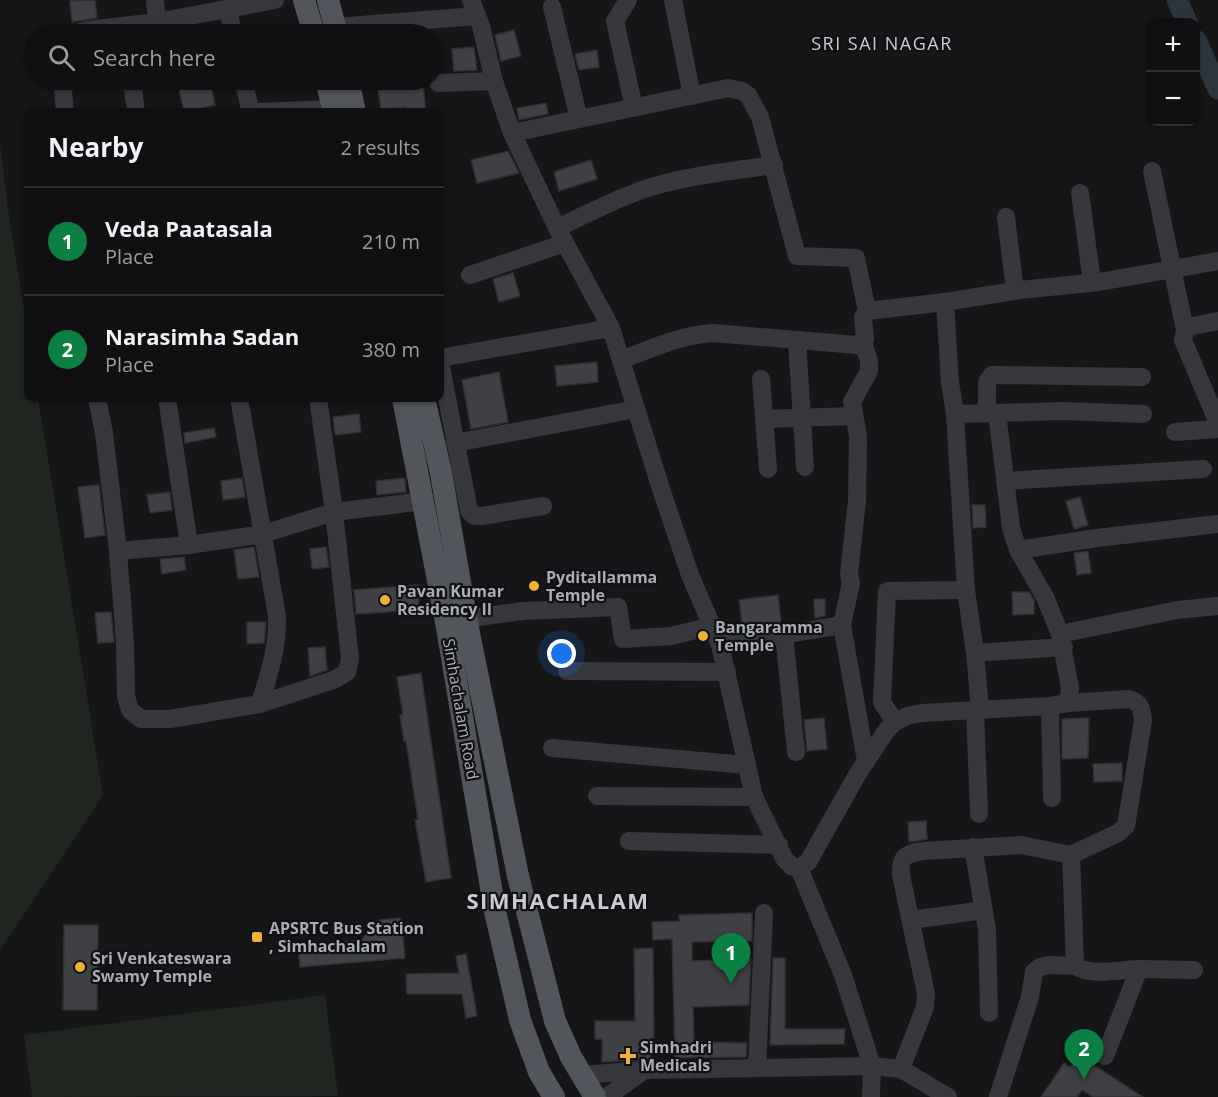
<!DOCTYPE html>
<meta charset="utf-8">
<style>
:root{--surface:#101012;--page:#19191b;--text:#f1f3f6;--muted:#9c9d9f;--line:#303032;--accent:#0b8043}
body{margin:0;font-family:"Open Sans",sans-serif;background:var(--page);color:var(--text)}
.controls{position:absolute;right:18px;top:18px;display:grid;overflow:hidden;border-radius:12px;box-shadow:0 2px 4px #0004}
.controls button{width:54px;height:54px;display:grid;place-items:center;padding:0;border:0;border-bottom:2px solid var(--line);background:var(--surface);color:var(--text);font:30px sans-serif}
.you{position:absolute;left:562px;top:654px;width:21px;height:21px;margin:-15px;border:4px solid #fff;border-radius:50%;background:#1a73e8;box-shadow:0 0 0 9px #1a73e833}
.badge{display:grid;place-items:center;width:39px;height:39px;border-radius:50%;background:var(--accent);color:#fff;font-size:20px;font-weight:700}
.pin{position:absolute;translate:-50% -50px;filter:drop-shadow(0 2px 3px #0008)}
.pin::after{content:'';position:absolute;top:32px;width:21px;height:18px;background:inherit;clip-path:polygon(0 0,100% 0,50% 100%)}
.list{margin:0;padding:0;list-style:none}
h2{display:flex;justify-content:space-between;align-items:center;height:78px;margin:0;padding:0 24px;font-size:26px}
h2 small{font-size:20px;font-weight:400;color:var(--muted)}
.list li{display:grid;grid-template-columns:39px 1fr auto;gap:18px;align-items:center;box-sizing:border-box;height:108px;padding:0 24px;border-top:2px solid var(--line)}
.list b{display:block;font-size:22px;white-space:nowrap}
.list p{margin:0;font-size:20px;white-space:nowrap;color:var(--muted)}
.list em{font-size:20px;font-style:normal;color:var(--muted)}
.icon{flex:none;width:33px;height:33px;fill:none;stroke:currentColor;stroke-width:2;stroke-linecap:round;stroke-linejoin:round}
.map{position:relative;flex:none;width:1218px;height:1097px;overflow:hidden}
.search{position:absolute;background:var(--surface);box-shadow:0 2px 4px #0004;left:24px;top:24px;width:420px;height:66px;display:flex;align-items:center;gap:15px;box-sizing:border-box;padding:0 21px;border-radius:33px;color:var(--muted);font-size:22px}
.panel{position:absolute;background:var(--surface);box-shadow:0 2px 4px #0004;left:24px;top:108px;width:420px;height:294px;border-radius:12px}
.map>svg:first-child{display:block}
</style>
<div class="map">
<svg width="1218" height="1097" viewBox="0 0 1218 1097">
<rect width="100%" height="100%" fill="#161618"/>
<g fill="#1e261f">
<polygon points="0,144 7,202 28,336 28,398 38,398 103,795 0,950"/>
<polygon points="325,995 338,1096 32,1097 24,1035"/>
</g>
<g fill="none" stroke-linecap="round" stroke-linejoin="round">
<g stroke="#2c353c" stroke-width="21">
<polyline points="1177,0 1187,22"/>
<polyline points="1196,40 1218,89"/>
</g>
</g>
<g fill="#404145" stroke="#303034" stroke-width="1.5">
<polygon points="95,0 97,18 72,22 70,1"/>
<polygon points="514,30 521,56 501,61 495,35"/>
<polygon points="474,47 477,70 454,71 452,49"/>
<polygon points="597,50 599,67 579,70 575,54"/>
<polygon points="177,80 210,80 215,105 184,112"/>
<polygon points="423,85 426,112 405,112 405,107 381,110 378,90"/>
<polygon points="546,103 548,114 519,120 517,108"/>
<polygon points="508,151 519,173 477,183 471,160"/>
<polygon points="591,160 597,179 559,191 554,172"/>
<polygon points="513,273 520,296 499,302 493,279"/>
<polygon points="597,362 598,382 557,386 555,366"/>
<polygon points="499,372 508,422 471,429 462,380"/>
<polygon points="359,414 361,432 335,435 333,417"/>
<polygon points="214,428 216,437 185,443 184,433"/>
<polygon points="242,478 245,497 223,500 221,481"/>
<polygon points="405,478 406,492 377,495 376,481"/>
<polygon points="99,485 105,535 85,538 78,487"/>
<polygon points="170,492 172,510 150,513 147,495"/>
<polygon points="1080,497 1088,525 1074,529 1066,501"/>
<polygon points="972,505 985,505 986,527 973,528"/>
<polygon points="254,547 259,577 238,579 234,550"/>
<polygon points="326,547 329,567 312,569 310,549"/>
<polygon points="1088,551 1091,573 1077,575 1074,553"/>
<polygon points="184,557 186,570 162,574 160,559"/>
<polygon points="418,585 419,610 356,614 354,590"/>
<polygon points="1012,592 1029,592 1034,600 1034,614 1013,615"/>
<polygon points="778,595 781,623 743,630 739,600"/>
<polygon points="814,599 825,599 825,616 815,618"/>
<polygon points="111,612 114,642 98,643 95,613"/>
<polygon points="247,622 266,622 264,643 247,644"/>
<polygon points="325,647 327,670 310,676 308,648"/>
<polygon points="421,673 451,878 426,882 415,820 418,819 406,741 404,741 400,715 403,715 397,677"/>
<polygon points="824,718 827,749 807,751 804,720"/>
<polygon points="1089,718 1088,758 1062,759 1062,719"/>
<polygon points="1122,763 1122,781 1094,782 1093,764"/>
<polygon points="926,821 927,839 909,842 908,822"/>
<polygon points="752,913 752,941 692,942 692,961 751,959 749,1005 693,1007 694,1042 747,1043 746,1057 675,1058 672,939 653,940 652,922 679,921 679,915"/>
<polygon points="401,918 405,958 300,967 298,946 361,940 379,920"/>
<polygon points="64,925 98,925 97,1010 63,1010"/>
<polygon points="653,948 654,1038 650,1038 651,1059 602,1062 602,1039 595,1039 595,1021 635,1021 634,949"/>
<polygon points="466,954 477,1016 466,1018 462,994 407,994 406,974 459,973 456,956"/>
<polygon points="773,958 785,958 785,1029 845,1029 844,1044 770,1045"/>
<polygon points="1080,1056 1143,1097 1093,1097 1082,1090 1077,1097 1041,1097 1064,1063 1070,1067"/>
</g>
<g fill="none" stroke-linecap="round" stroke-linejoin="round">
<g stroke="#37383d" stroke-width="18">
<polyline points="155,0 157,22"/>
<path d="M471,0L481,26L494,81L512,133L557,228L611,328L661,489L690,575L720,645L754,797L784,858L791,866L799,868L808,862L857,775L886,731L895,722L907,716L922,713L1050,706L1068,703L1070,688L1060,634L1045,597L1018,550L1011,528L997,413L955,414L950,382L945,302L867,311L863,317L865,339L857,345L713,333C680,335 651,349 621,360"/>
<polyline points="628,0 615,21 634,108"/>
<polyline points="673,0 692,96"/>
<polyline points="552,7 579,119"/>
<polyline points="228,8 233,34"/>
<polyline points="335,27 477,16"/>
<polyline points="72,34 88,30 157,22 275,0"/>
<polyline points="62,80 65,112"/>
<polyline points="132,80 136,112"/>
<polyline points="243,80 251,112"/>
<polyline points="438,83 494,81"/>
<polyline points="259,112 333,109"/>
<polyline points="512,133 728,88 742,91 748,95 760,117 797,256 856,258 867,311"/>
<polyline points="1152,171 1185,330"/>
<polyline points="1080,193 1092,282"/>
<polyline points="1006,217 1015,291"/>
<path d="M557,228C588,214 618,197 651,187C691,175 733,171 774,165"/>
<polyline points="470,275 565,243"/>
<polyline points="945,302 1020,290 1099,282 1218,261"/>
<polyline points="1218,321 1193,326 1185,330 1183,340 1218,423"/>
<polyline points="797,340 805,467"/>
<polyline points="863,342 869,361 869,371 852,402 858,436 857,501 849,574 851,583 842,625 866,761"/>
<polyline points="440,358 611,328"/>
<polyline points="440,362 469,511 474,516 482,516 543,506"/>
<polyline points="761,379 768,469"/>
<polyline points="97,398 104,433 118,551 189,545 263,534 334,512 424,501"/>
<polyline points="167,398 189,545"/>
<polyline points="987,413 987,382 992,375 1142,377"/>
<polyline points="997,413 1062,411 1143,414"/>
<polyline points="955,414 966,590 975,653 980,709"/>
<polyline points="764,419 853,416"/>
<polyline points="1175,432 1218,429"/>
<polyline points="455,443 636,409"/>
<polyline points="1005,481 1203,469"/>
<polyline points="1018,550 1097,538 1218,524"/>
<path d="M118,551L125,642L126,696L130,710L141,719H170L260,704C269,674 278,648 277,616L239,398"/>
<polyline points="455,620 523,611 618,607 623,639 671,636 712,626"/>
<polyline points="784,634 796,752"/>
<polyline points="1060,634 1177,610 1218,606"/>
<polyline points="720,645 842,625"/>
<polyline points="975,653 1064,647"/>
<polyline points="567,671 727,672"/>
<polyline points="260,704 336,679 347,672 350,659 334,512 318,398"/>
<polyline points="1050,706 1052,798"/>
<polyline points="975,709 979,814"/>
<polyline points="895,722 882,702 887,591 966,590"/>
<polyline points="552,748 747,765"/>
<polyline points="597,796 754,797"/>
<polyline points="629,841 779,845"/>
<polyline points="973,847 987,930 989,1013"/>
<path d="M1071,855L1075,966C1094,977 1120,969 1141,969C1159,969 1177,970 1194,970"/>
<polyline points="799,868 843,975 872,1066 871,1097"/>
<polyline points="911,920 984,910"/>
<polyline points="1105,1056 1139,969"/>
<polyline points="757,1068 764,913"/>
<path d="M901,1069L925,1007L926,994L901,875C900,856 905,854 923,851L1021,845L1071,855L1118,833L1126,826L1143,721C1142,709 1141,703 1129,699L1068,703"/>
<polyline points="582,1075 644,1070 872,1066 901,1069 948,1097"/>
<polyline points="607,1097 643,1071"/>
<polyline points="998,1097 1030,997 1034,972 1040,967 1049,965 1075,966"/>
</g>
<g stroke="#53555c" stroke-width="22">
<polyline points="304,0 314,34"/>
<polyline points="328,0 337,34"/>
<polyline points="326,80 334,112"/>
<polyline points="348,80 355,112"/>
<polyline points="403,398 446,622 495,911 520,1020 539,1072 554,1097"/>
<polyline points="424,398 441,473 468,628 518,876 555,1021 571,1057 595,1097"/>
</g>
</g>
<g fill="#f2b134" stroke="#111113" stroke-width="2">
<circle cx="534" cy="586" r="6"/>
<circle cx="385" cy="600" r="6"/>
<circle cx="703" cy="636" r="6"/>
<rect x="251" y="931" width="12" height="12" rx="3"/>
<circle cx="80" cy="967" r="6"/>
<path d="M625 1047h6v6h6v6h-6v6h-6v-6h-6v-6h6z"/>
</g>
<g text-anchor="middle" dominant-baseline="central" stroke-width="4.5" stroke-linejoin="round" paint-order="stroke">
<g font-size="16" font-weight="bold" fill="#a8adb8" stroke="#111113" text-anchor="start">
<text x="546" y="577">Pyditallamma<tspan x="546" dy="18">Temple</tspan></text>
<text x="397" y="591">Pavan Kumar<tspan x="397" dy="18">Residency II</tspan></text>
<text x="715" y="627">Bangaramma<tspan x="715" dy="18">Temple</tspan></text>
<text x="269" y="928">APSRTC Bus Station<tspan x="269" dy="18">, Simhachalam</tspan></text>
<text x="92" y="958">Sri Venkateswara<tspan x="92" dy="18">Swamy Temple</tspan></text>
<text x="640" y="1047">Simhadri<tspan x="640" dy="18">Medicals</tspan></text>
</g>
<g font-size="16" fill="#a8adb8" stroke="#111113">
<text transform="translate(461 709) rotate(80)">Simhachalam Road</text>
</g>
<g font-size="18" letter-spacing="1.5" fill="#c9ccd4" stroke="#111113">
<text x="882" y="43">SRI SAI NAGAR</text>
</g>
<g font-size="22" font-weight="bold" letter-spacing="1.5" fill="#c9ccd4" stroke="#111113">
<text x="558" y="900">SIMHACHALAM</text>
</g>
</g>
</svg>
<div class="controls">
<button>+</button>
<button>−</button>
</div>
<div class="you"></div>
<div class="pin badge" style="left:731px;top:983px">1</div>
<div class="pin badge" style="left:1084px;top:1079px">2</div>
<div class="search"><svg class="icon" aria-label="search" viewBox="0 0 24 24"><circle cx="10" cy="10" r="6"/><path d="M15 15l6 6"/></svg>Search here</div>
<section class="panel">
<h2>Nearby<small>2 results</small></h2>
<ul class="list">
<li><span class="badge">1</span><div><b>Veda Paatasala</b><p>Place</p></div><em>210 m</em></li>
<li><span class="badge">2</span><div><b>Narasimha Sadan</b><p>Place</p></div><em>380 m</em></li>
</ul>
</section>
</div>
